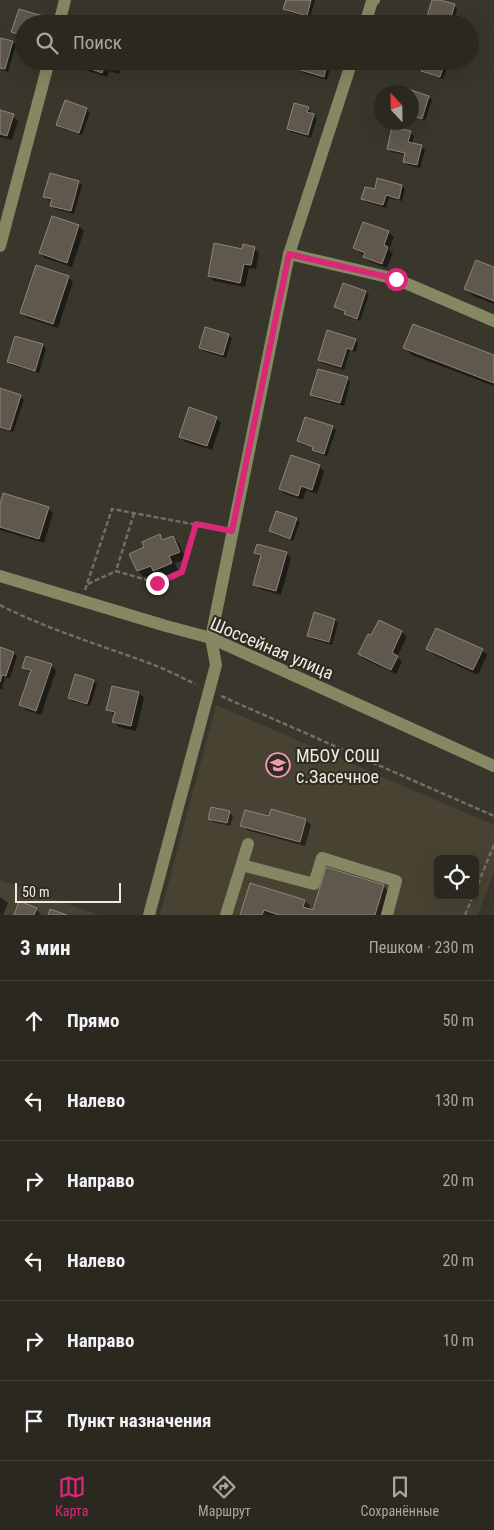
<!DOCTYPE html>
<html lang="ru">
<meta charset="utf-8">
<style>
:root{--surface:#2b2820;--page:#333029;--text:#f1f3f6;--muted:#a6a6a5;--line:#47443e;--accent:#db2777}
body{margin:0;font-family:"Roboto Condensed",sans-serif;background:var(--page);color:var(--text)}
.controls{position:absolute;right:15px;bottom:15px;display:grid;overflow:hidden;border-radius:8px;box-shadow:0 5px 20px #0002}
.controls button{width:45px;height:45px;display:grid;place-items:center;padding:0;border:0;border-bottom:1px solid var(--line);background:var(--surface);color:var(--text);font:25px sans-serif}
.compass{position:absolute;left:374px;top:85px;width:45px;height:45px;border-radius:50%;background:var(--surface);box-shadow:0 5px 20px #0002;rotate:338deg}
.scale{position:absolute;left:15px;bottom:12px;width:106px;box-sizing:border-box;padding-left:5px;border:2px solid #eceae3;border-top:0;font-size:14px;line-height:18px;white-space:nowrap;color:#eceae3;-webkit-text-stroke:4px #2f2c21;paint-order:stroke}
.stop{position:absolute;width:15px;height:15px;margin:-11px;border:4px solid #db2777;border-radius:50%;background:#fff}
.stop.end{background:#db2777;border-color:#fff;box-shadow:0 1px 5px #0008}
.list{margin:0;padding:0;list-style:none}
h2{display:flex;justify-content:space-between;align-items:center;height:65px;margin:0;padding:0 20px;font-size:21px}
h2 small{font-size:16px;font-weight:400;color:var(--muted)}
.list li{display:grid;grid-template-columns:32px 1fr auto;gap:15px;align-items:center;box-sizing:border-box;height:80px;padding:0 20px;border-top:1px solid var(--line)}
.list b{display:block;font-size:19px;white-space:nowrap}
.list em{font-size:16px;font-style:normal;color:var(--muted)}
.icon{flex:none;width:28px;height:28px;fill:none;stroke:currentColor;stroke-width:2;stroke-linecap:round;stroke-linejoin:round}
.map{position:relative;flex:none;width:494px;height:915px;overflow:hidden}
.search{position:absolute;background:var(--surface);box-shadow:0 5px 20px #0002;left:15px;right:15px;top:15px;height:55px;display:flex;align-items:center;gap:12px;box-sizing:border-box;padding:0 18px;border-radius:28px;color:var(--muted);font-size:19px}
.sheet{height:545px;background:var(--surface)}
nav{display:flex;justify-content:space-around;align-items:center;box-sizing:border-box;height:70px;border-top:1px solid var(--line);background:var(--surface);font-size:14px;color:var(--muted)}
nav a{display:grid;justify-items:center;gap:2px}
nav .on{color:var(--accent)}
.map>svg:first-child{display:block}
</style>
<div class="map">
<svg width="494" height="915" viewBox="0 0 494 915">
<rect width="100%" height="100%" fill="#39362b"/>
<g fill="#474231" fill-rule="evenodd">
<path d="M216,705L494,825V872L478,915H160ZM438,859H475V896H438Z"/>
<polygon points="0,880 99,915 0,915"/>
</g>
<g fill="#0007">
<polygon points="287,0 315,0 310,18 288,12 284,9"/>
<polygon points="433,0 454,5 457,9 453,24 426,23"/>
<polygon points="19,10 42,17 45,21 44,24 24,24 24,38 16,35 12,32"/>
<polygon points="0,39 12,42 16,45 8,72 0,69"/>
<polygon points="71,61 123,61 119,74 109,71 107,77 76,67"/>
<polygon points="300,61 332,61 327,80 301,72 298,69"/>
<polygon points="412,61 444,61 443,63 448,66 443,79 426,73 423,70 424,68 415,65"/>
<polygon points="405,90 428,97 432,100 425,121 412,117 412,92 405,92"/>
<polygon points="66,102 87,109 90,113 82,135 61,128 58,124"/>
<polygon points="308,108 311,112 310,114 317,118 311,138 291,132 288,129"/>
<polygon points="0,111 13,116 18,121 12,140 0,137"/>
<polygon points="410,132 414,136 412,144 422,147 425,150 420,168 408,165 404,161 406,155 391,152 388,149"/>
<polygon points="78,182 82,185 74,214 55,209 51,205 53,201 48,200 45,197"/>
<polygon points="402,186 405,189 402,201 389,198 386,208 366,202 363,199 376,191"/>
<polygon points="52,217 79,226 84,231 72,267 45,258 40,253"/>
<polygon points="388,232 394,237 389,250 393,253 387,268 370,262 364,257 365,255 360,253 355,248"/>
<polygon points="254,248 259,253 256,269 249,268 245,287 214,281 209,275 243,251"/>
<polygon points="494,268 494,304 473,296 466,289"/>
<polygon points="68,277 73,282 58,328 27,318 22,312"/>
<polygon points="366,292 369,295 360,321 348,317 345,314 346,312 339,310 336,307"/>
<polygon points="228,335 232,338 226,358 203,351 200,348"/>
<polygon points="15,337 43,345 46,349 39,373 11,365 8,362"/>
<polygon points="355,340 358,343 356,352 350,350 344,370 322,363 319,360"/>
<polygon points="405,348 494,357 494,386 412,355"/>
<polygon points="347,378 350,382 344,406 315,398 311,394"/>
<polygon points="0,390 20,396 24,400 13,432 0,428"/>
<polygon points="216,418 221,423 212,450 185,442 180,436"/>
<polygon points="332,427 336,430 327,456 317,453 314,448 301,444 298,441"/>
<polygon points="319,466 324,471 317,494 306,490 303,500 285,494 280,489"/>
<polygon points="0,508 48,508 53,513 44,543 0,530"/>
<polygon points="296,519 300,522 293,541 273,534 270,531"/>
<polygon points="159,535 165,541 173,537 179,544 186,559 175,563 178,570 161,577 156,573 144,577 138,571 131,554 146,548"/>
<polygon points="256,553 286,553 291,558 281,595 260,589 255,584 261,558"/>
<polygon points="335,620 338,623 332,645 312,639 309,636"/>
<polygon points="380,621 402,632 407,637 397,657 402,662 396,674 364,659 359,654 372,637"/>
<polygon points="0,648 14,653 17,656 10,678 5,677 2,689 0,689"/>
<polygon points="428,649 482,650 487,655 478,675 433,654"/>
<polygon points="51,665 56,671 41,715 26,710 21,705 31,673 23,667"/>
<polygon points="93,681 97,684 90,706 72,701 69,697"/>
<polygon points="139,693 144,698 136,731 119,727 114,722 115,715 107,710"/>
<polygon points="229,812 233,816 230,826 213,822 210,818"/>
<polygon points="270,818 306,820 311,825 305,846 247,830 242,825"/>
<polygon points="250,885 305,901 310,906 309,910 314,912 383,886 388,891 381,915 241,915"/>
<polygon points="0,897 8,903 3,915 0,915"/>
<polygon points="36,909 41,915 15,915"/>
</g>
<g fill="#60584d" stroke="#8e857b">
<polygon points="286,0 311,0 307,16 283,9"/>
<polygon points="432,0 440,0 455,4 449,24 425,23"/>
<polygon points="19,9 43,16 40,24 24,24 24,36 11,32"/>
<polygon points="0,38 13,41 5,69 0,68"/>
<polygon points="70,61 116,61 114,70 104,67 102,73"/>
<polygon points="299,61 328,61 324,77 297,69"/>
<polygon points="410,61 443,61 445,62 440,77 421,71 423,66"/>
<polygon points="405,88 429,96 422,119 412,116 412,92 403,92"/>
<polygon points="65,100 87,108 79,133 56,125"/>
<polygon points="294,103 309,107 307,112 314,114 308,135 287,129"/>
<polygon points="0,110 14,114 7,136 0,134"/>
<polygon points="392,127 411,131 408,142 422,145 417,165 403,162 405,153 387,149"/>
<polygon points="50,173 79,181 71,211 50,206 52,199 43,197"/>
<polygon points="377,178 402,185 399,199 386,195 383,205 361,199 365,187 375,189"/>
<polygon points="52,216 79,225 67,263 39,253"/>
<polygon points="363,222 389,231 384,245 388,247 382,264 363,257 365,253 353,248"/>
<polygon points="214,243 242,249 243,244 255,247 251,265 244,264 240,283 208,276"/>
<polygon points="476,260 494,267 494,301 464,289"/>
<polygon points="36,265 69,276 53,324 20,313"/>
<polygon points="343,283 366,291 357,319 344,314 345,311 334,307"/>
<polygon points="413,324 494,355 494,383 403,348"/>
<polygon points="205,327 229,334 223,355 199,348"/>
<polygon points="327,330 356,339 352,350 347,348 341,367 318,360"/>
<polygon points="15,336 43,344 35,371 7,362"/>
<polygon points="318,369 348,377 340,403 310,395"/>
<polygon points="0,388 21,395 10,430 0,427"/>
<polygon points="189,407 217,417 207,446 179,437"/>
<polygon points="305,417 333,426 324,454 312,450 313,447 297,441"/>
<polygon points="291,455 320,465 312,490 301,486 298,496 279,489"/>
<polygon points="3,493 49,507 39,539 0,527 0,504"/>
<polygon points="276,511 297,518 290,539 269,531"/>
<polygon points="160,534 162,540 173,536 180,552 169,556 172,563 153,571 151,566 137,571 129,554 144,547 142,542"/>
<polygon points="257,544 287,552 276,591 253,585 261,555 254,553"/>
<polygon points="314,612 335,619 329,642 307,636"/>
<polygon points="379,620 402,631 392,653 398,656 391,670 358,654 368,634 371,635"/>
<polygon points="436,628 483,649 473,670 426,649"/>
<polygon points="0,647 14,652 6,676 2,675 0,682"/>
<polygon points="26,656 52,664 36,711 19,705 31,670 22,668"/>
<polygon points="75,674 94,680 87,704 68,698"/>
<polygon points="112,686 139,692 131,726 112,722 115,712 106,710"/>
<polygon points="211,807 230,811 227,823 208,819"/>
<polygon points="271,809 306,819 300,842 240,826 245,810 269,816"/>
<polygon points="326,867 384,885 375,915 279,915 264,910 262,915 240,915 250,883 305,900 303,907 313,910"/>
<polygon points="19,901 37,908 34,915 14,915"/>
<polygon points="50,909 67,915 48,915"/>
</g>
<g fill="none" stroke-linecap="round" stroke-linejoin="round">
<g stroke="#716f65" stroke-width="2.5" stroke-dasharray="5 2.5" stroke-linecap="butt">
<polyline points="134,513 116,571 157,583 183,572 195,524"/>
<polyline points="88,584 116,571"/>
<polyline points="85,590 112,509 219,529"/>
<path d="M0,605C47,629 97,644 146,662C163,668 179,676 195,684"/>
<polyline points="221,696 494,816"/>
<polyline points="475,891 494,845"/>
<polyline points="465,915 473,896"/>
</g>
<g stroke="#858863" stroke-width="12">
<polyline points="59,24 65,0"/>
<polyline points="365,24 372,1 374,0"/>
<polyline points="0,246 49,61"/>
<polyline points="289,254 396,279 494,321"/>
<polyline points="0,576 166,626 211,638 494,766"/>
<polyline points="242,865 314,884 322,858 396,881 387,915"/>
<polyline points="149,915 216,665 211,638 289,254 352,61"/>
<polyline points="226,915 248,844"/>
</g>
</g>
<g fill="none" stroke-linecap="round" stroke-linejoin="round">
<polyline stroke="#db2777" stroke-width="6" points="157,583 182,572 196,524 232,531 289,254 396,279"/>
</g>
<defs>
<g id="school-ring" transform="scale(1.25)"><circle r="9.5" fill="#2f2c21" stroke="#f09ab7" stroke-width="1.5"/><path d="M0-5L7-2L0 1L-7-2ZM-4 1L0 2.5L4 1V4Q0 6-4 4Z" fill="#f09ab7"/></g>
</defs>
<g fill-rule="evenodd">
<use href="#school-ring" x="278" y="765"/>
</g>
<g text-anchor="middle" dominant-baseline="central" stroke-width="4" stroke-linejoin="round" paint-order="stroke">
<g font-size="18" fill="#eceae3" stroke="#2f2c21">
<text transform="translate(272 648) rotate(23)">Шоссейная улица</text>
</g>
<g font-size="18" fill="#eceae3" stroke="#2f2c21" text-anchor="start">
<text x="296" y="755">МБОУ СОШ<tspan x="296" dy="21">с.Засечное</tspan></text>
</g>
</g>
</svg>
<div class="controls">
<button><svg class="icon" aria-label="locate" viewBox="0 0 24 24"><circle cx="12" cy="12" r="6"/><path d="M12 2v4M12 18v4M2 12h4M18 12h4"/></svg></button>
</div>
<svg class="compass" viewBox="-18 -18 36 36"><path d="M0-13l5 13h-10z" fill="#e53935"/><path d="M0 13l5-13h-10z" fill="#a6a6a5"/></svg>
<div class="scale">50 m</div>
<div class="stop" style="left:396px;top:279px"></div>
<div class="stop end" style="left:157px;top:583px"></div>
<div class="search"><svg class="icon" aria-label="search" viewBox="0 0 24 24"><circle cx="10" cy="10" r="6"/><path d="M15 15l6 6"/></svg>Поиск</div>
</div>
<section class="sheet">
<h2>3 мин<small>Пешком · 230 m</small></h2>
<ul class="list">
<li><svg class="icon" aria-label="ahead" viewBox="0 0 24 24"><path d="M12 20V5M6 11l6-6 6 6"/></svg><div><b>Прямо</b></div><em>50 m</em></li>
<li><svg class="icon" aria-label="left" viewBox="0 0 24 24"><path d="M17 20v-9H6M10 6l-5 5 5 5"/></svg><div><b>Налево</b></div><em>130 m</em></li>
<li><svg class="icon" aria-label="right" viewBox="0 0 24 24"><path d="M7 20v-9h11M14 6l5 5-5 5"/></svg><div><b>Направо</b></div><em>20 m</em></li>
<li><svg class="icon" aria-label="left" viewBox="0 0 24 24"><path d="M17 20v-9H6M10 6l-5 5 5 5"/></svg><div><b>Налево</b></div><em>20 m</em></li>
<li><svg class="icon" aria-label="right" viewBox="0 0 24 24"><path d="M7 20v-9h11M14 6l5 5-5 5"/></svg><div><b>Направо</b></div><em>10 m</em></li>
<li><svg class="icon" aria-label="arrive" viewBox="0 0 24 24"><path d="M6 21V4h12l-3 4 3 4H6"/></svg><div><b>Пункт назначения</b></div></li>
</ul>
</section>
<nav>
<a class="on"><svg class="icon" aria-label="map" viewBox="0 0 24 24"><path d="M3 6l6-2 6 2 6-2v14l-6 2-6-2-6 2zM9 4v14M15 6v14"/></svg>Карта</a>
<a><svg class="icon" aria-label="directions" viewBox="0 0 24 24"><path d="M12 3l9 9-9 9-9-9zM9 14v-3h6M13 9l2 2-2 2"/></svg>Маршрут</a>
<a><svg class="icon" aria-label="saved" viewBox="0 0 24 24"><path d="M7 4h10v16l-5-4-5 4z"/></svg>Сохранённые</a>
</nav>
